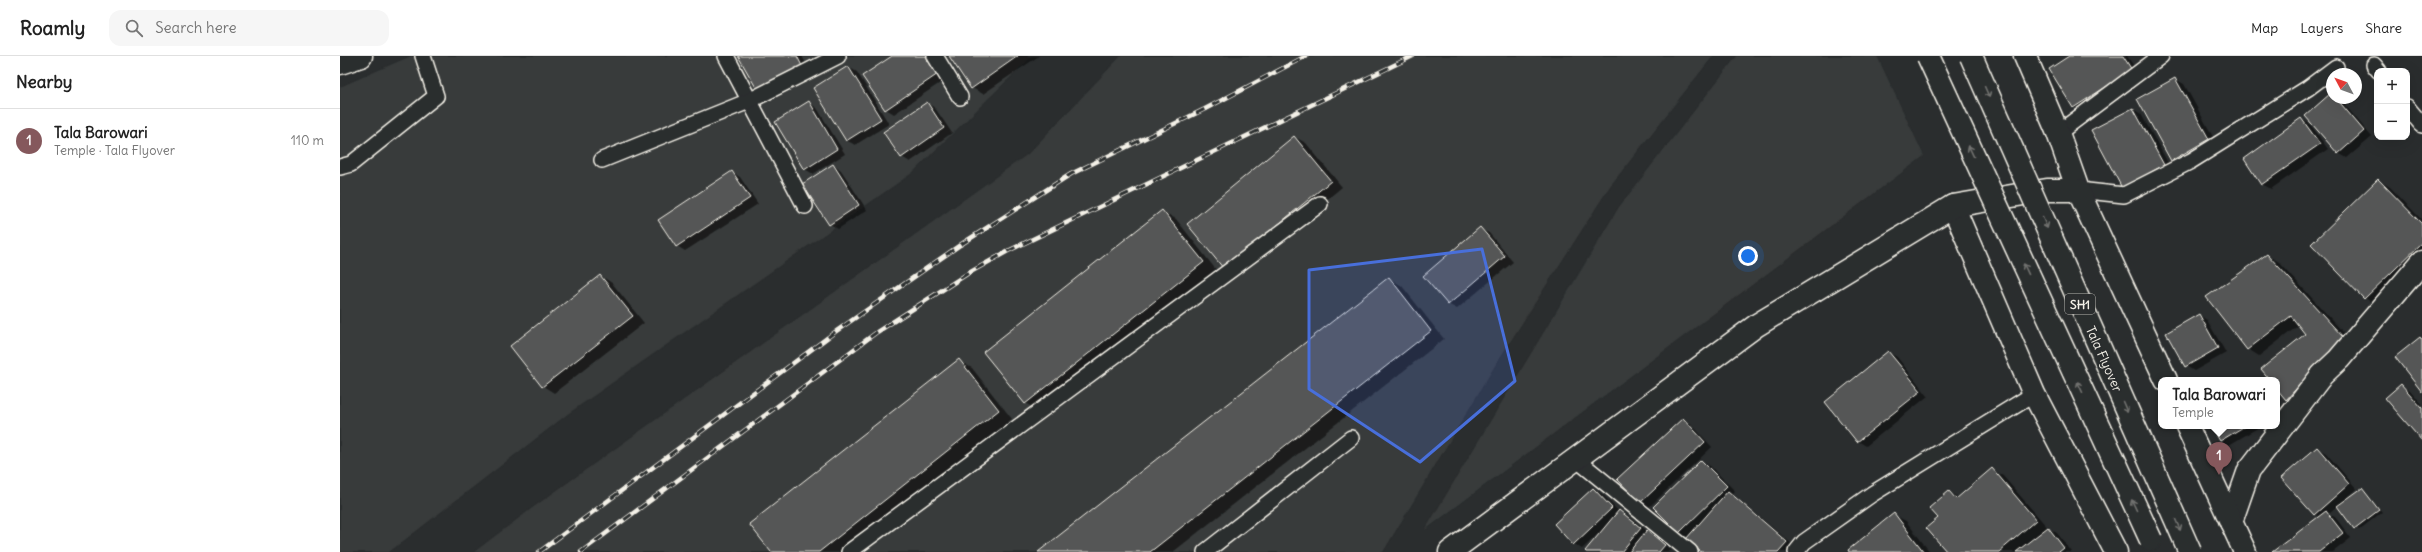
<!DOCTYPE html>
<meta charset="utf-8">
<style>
:root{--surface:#fff;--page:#f6f6f6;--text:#222;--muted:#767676;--line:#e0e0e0;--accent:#85585c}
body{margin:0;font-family:Delius,sans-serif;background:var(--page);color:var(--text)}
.controls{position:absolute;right:12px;top:12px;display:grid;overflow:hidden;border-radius:8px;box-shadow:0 4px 16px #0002}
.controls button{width:36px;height:36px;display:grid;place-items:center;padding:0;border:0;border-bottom:1px solid var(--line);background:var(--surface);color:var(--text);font:20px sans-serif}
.compass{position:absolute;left:1986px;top:12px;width:36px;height:36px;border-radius:50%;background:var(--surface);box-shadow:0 4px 16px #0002;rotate:311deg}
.you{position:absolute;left:1408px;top:200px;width:14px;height:14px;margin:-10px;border:3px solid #fff;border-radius:50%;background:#1a73e8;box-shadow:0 0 0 6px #1a73e833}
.badge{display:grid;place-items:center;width:26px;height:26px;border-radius:50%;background:var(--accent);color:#fff;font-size:13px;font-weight:700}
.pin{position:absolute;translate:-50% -33px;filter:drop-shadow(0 1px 2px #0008)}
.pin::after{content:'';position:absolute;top:21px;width:14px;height:12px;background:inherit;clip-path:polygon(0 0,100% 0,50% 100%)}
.popup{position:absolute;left:1818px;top:321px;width:122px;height:52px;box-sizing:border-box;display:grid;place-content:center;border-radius:8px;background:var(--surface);filter:drop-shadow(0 1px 3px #0005);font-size:13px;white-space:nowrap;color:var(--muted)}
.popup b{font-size:15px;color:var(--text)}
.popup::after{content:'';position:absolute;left:50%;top:100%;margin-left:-8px;border:8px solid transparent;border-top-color:var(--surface)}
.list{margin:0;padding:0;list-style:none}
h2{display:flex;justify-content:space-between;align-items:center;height:52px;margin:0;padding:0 16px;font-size:17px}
h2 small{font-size:13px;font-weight:400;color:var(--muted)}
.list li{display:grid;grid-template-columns:26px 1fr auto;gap:12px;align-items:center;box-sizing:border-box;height:64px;padding:0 16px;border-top:1px solid var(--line)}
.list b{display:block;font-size:15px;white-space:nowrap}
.list p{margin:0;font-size:13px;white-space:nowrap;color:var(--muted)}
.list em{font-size:13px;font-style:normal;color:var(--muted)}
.icon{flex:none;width:22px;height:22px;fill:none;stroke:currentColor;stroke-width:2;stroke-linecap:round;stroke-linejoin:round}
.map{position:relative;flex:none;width:2082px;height:496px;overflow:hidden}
header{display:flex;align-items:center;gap:24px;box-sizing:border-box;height:56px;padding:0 20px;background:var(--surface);border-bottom:1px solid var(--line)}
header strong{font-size:19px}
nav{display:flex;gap:22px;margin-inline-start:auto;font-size:14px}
.search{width:280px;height:36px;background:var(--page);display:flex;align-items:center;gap:10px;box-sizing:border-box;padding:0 14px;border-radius:12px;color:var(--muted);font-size:15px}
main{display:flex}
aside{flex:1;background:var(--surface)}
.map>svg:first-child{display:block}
</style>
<header>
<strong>Roamly</strong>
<div class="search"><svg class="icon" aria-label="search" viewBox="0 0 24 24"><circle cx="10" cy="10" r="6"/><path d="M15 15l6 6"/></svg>Search here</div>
<nav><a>Map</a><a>Layers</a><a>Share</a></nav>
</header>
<main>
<aside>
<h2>Nearby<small></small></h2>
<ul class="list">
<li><span class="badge">1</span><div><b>Tala Barowari</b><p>Temple · Tala Flyover</p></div><em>110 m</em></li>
</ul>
</aside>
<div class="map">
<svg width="2082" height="496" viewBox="0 0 2082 496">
<rect width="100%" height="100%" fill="#2a2d2e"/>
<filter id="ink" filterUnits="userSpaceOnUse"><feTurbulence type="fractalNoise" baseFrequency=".025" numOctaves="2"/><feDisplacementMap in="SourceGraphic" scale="8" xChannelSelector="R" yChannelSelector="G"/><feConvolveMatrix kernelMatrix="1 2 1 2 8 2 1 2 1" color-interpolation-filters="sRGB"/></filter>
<g filter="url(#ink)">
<g fill="#373a3a">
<polygon points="71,0 692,0 572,117 229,357 49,496 0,496 0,31"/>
<polygon points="781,0 1373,0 1270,130 1159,303 1043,496 134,496 195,450 688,98"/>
<polygon points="1397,0 1537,0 1584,100 1085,474 1279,151"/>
</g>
<g fill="#0007">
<polygon points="399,0 462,0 470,15"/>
<polygon points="554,0 591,0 606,23 554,58 546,53"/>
<polygon points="610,0 699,0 643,38 632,32"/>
<polygon points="1731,0 1787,0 1800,19 1742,56 1734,51"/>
<polygon points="508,11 517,16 549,68 515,89 506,84"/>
<polygon points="1835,23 1844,28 1877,88 1840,109 1831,104"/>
<polygon points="1992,38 1992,42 2000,43 2032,81 2007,102 1998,97 1966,60"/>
<polygon points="469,47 477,52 505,98 473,118 465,113"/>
<polygon points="587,47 595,52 612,77 570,106 562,101"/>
<polygon points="1793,53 1801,58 1832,114 1791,136"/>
<polygon points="1961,63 1970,68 1988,93 1931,133 1922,128 1905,103"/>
<polygon points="955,81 966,87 1002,131 896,219"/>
<polygon points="493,109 501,114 527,154 498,173 490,168"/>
<polygon points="392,116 400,121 418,148 345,195 337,190"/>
<polygon points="2038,124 2050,131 2082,164 2082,204 2036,249 2025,242"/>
<polygon points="822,155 836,163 877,215 699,355 685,347"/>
<polygon points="1140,173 1149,177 1173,206 1117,253 1108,248"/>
<polygon points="1927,199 1939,206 2014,288 1958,350 1947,343 1937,331 1937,324 1931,324 1967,278 1959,269 1919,300 1908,293"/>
<polygon points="261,220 272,227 304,267 214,337 203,330"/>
<polygon points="1049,222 1062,230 1104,283 833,496 699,496"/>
<polygon points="1859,259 1867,264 1886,297 1854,315 1846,310"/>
<polygon points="1548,296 1557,301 1588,340 1526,390 1518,385"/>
<polygon points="619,305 632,312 672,363 502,496 432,496"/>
<polygon points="1901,322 1905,324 1897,324"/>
<polygon points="2061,330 2070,334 2082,348 2082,383"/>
<polygon points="1343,363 1351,368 1372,391 1309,451 1300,446"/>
<polygon points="1873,370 1921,370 1889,389 1880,384"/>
<polygon points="1977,392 1986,397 2017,433 2000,448 2001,449 2022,433 2042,456 2019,474 1998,449 1988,458 1995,461 2011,482 1993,496 1934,496 1980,461 1974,458"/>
<polygon points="1361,405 1370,410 1395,435 1392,438 1458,493 1455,496 1362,496 1349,482 1339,476"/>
<polygon points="1652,413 1663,420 1708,472 1717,477 1732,496 1608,496 1599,462 1609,436 1619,442"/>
<polygon points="1253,433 1262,438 1279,456 1288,460 1332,495 1248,496 1259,477 1242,493 1234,488"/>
<polygon points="1554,459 1566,465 1590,496 1511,496"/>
</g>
<g fill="#555756" stroke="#f4f1e8">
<polygon points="398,0 457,0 462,10 418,35"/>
<polygon points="552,0 586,0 598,18 545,54 522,20"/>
<polygon points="609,0 678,0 631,33"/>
<polygon points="1729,0 1783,0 1792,14 1733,52 1709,13"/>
<polygon points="508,10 541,63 506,85 473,32"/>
<polygon points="1835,22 1869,83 1831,105 1797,43"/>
<polygon points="1991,37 1992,42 1996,42 2024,75 1998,98 1965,60"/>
<polygon points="469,45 497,93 464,114 435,66"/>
<polygon points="587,46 604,72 561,102 543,76"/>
<polygon points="1793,52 1824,109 1782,132 1751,74"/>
<polygon points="1961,62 1980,88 1921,129 1904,103"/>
<polygon points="954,80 991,125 884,213 847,168"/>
<polygon points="493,108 519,149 489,169 462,128"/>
<polygon points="392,115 410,142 336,191 318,164"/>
<polygon points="2038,123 2082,168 2082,187 2024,243 1971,188"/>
<polygon points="822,154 864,206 685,348 643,296"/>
<polygon points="1140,171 1165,200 1108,249 1083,220"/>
<polygon points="1927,198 2003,281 1946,344 1937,333 1937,324 1930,324 1921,313 1965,278 1951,260 1907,294 1866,241"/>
<polygon points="260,219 293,260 202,331 170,290"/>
<polygon points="1049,221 1091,275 810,496 698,496"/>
<polygon points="1859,258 1878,292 1845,311 1826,277"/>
<polygon points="2080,281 2082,284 2082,336 2055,301"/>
<polygon points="1548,295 1581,335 1517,386 1485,346"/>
<polygon points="619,303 659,354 479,496 431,496 409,468"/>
<polygon points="2061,328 2082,352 2082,385 2045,342"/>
<polygon points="1343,362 1365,386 1300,447 1277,423"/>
<polygon points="1871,370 1905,370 1880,385"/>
<polygon points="1977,391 2009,428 1974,459 1941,422"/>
<polygon points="1361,404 1387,430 1339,477 1313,451"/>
<polygon points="1652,412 1696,464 1659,496 1607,496 1586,472 1598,462 1589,452 1609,435 1616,443"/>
<polygon points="1253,432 1272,452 1233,489 1214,468"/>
<polygon points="2022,432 2039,454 2014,473 1997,450"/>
<polygon points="1388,435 1447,486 1438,496 1361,496 1346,483"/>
<polygon points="1279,454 1301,472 1281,496 1246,496 1245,495"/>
<polygon points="1986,455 2003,477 1979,496 1932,496"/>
<polygon points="1554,457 1584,496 1509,496 1508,494"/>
<polygon points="1708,471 1724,492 1719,496 1676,496"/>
<polygon points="1307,474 1325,489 1319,496 1289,496"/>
</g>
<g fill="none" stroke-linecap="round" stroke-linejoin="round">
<g stroke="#f4f1e8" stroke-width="18">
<g id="service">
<polyline points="386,0 465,150"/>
<polyline points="595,0 620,41"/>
<polyline points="2034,9 2039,15"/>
<polyline points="2067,51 2082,69"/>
<polyline points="1718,77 1821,0"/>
<polyline points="262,104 409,45 498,0"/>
<polyline points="0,111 11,108 96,40 83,0"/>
<polyline points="1738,134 1784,139 1851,105 1968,32 1996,11"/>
<polyline points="1236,403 1350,496"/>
<polyline points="509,496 980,148"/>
<polyline points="865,496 1011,382"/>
<polyline points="1456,496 1464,486 1532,438 1694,338"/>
</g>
</g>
<g stroke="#f4f1e8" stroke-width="25">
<g id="minor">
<polyline points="1685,0 1718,77 1738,134"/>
<polyline points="0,7 21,0"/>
<polyline points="1891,466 1909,414 1982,319 1999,303 2082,206"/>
</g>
</g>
<g stroke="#f4f1e8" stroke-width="25">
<g id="tertiary">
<polyline points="1613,150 1694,338 1776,496"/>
<polyline points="1847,370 1905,496"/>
<polyline points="1110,496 1417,269 1613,150 1707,134 1738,134 1826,324"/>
</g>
</g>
<use href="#service" stroke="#2a2d2e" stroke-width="15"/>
<use href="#minor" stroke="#2a2d2e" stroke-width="22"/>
<use href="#tertiary" stroke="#2a2d2e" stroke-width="22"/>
<g stroke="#f4f1e8" stroke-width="4.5">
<g id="rail">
<polyline points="199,496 495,276 620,189 731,118 865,53 966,0"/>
<polyline points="241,496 537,276 627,218 668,195 1073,0"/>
</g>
</g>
<use href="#rail" stroke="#2a2d2e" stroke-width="3" stroke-dasharray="9" stroke-linecap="butt"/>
<g stroke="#f4f1e8" stroke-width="25" stroke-linecap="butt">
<g id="primary-bridge">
<polyline points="1588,0 1811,484"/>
<polyline points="1631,0 1850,496"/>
</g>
</g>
<use href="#primary-bridge" stroke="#2a2d2e" stroke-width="22"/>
</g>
<defs><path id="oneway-shaft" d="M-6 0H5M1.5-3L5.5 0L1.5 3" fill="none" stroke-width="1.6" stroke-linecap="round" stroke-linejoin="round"/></defs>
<g stroke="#71726f">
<use href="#oneway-shaft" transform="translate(1647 36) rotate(66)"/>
<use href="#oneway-shaft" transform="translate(1631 95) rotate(-115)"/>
<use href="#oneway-shaft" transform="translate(1705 167) rotate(66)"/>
<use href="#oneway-shaft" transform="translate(1686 213) rotate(-115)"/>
<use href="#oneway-shaft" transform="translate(1740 331) rotate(-115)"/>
<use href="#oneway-shaft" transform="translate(1785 351) rotate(66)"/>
<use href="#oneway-shaft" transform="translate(1794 449) rotate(-115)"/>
<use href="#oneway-shaft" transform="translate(1838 469) rotate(66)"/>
</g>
</g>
<path fill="#486fdb" fill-opacity="0.2" stroke="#486fdb" stroke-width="3" stroke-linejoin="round" d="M1142,193L1175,325L1080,406L969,333V214Z"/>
<g text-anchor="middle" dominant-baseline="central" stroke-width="3.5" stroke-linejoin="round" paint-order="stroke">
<rect fill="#2a2d2e" stroke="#b7b6b0" stroke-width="1" x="1725" y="238" width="30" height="20" rx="3"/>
<g font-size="12" font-weight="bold" fill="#f4f1e8">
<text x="1740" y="248">SH1</text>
</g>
<g font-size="13" fill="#f4f1e8" stroke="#2a2d2e">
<text transform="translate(1764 303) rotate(66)">Tala Flyover</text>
</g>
</g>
</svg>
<div class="controls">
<button>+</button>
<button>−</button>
</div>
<svg class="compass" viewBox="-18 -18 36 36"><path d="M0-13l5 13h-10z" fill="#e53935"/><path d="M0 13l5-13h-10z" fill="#767676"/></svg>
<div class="you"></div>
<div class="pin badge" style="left:1879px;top:419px">1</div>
<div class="popup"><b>Tala Barowari</b>Temple</div>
</div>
</main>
